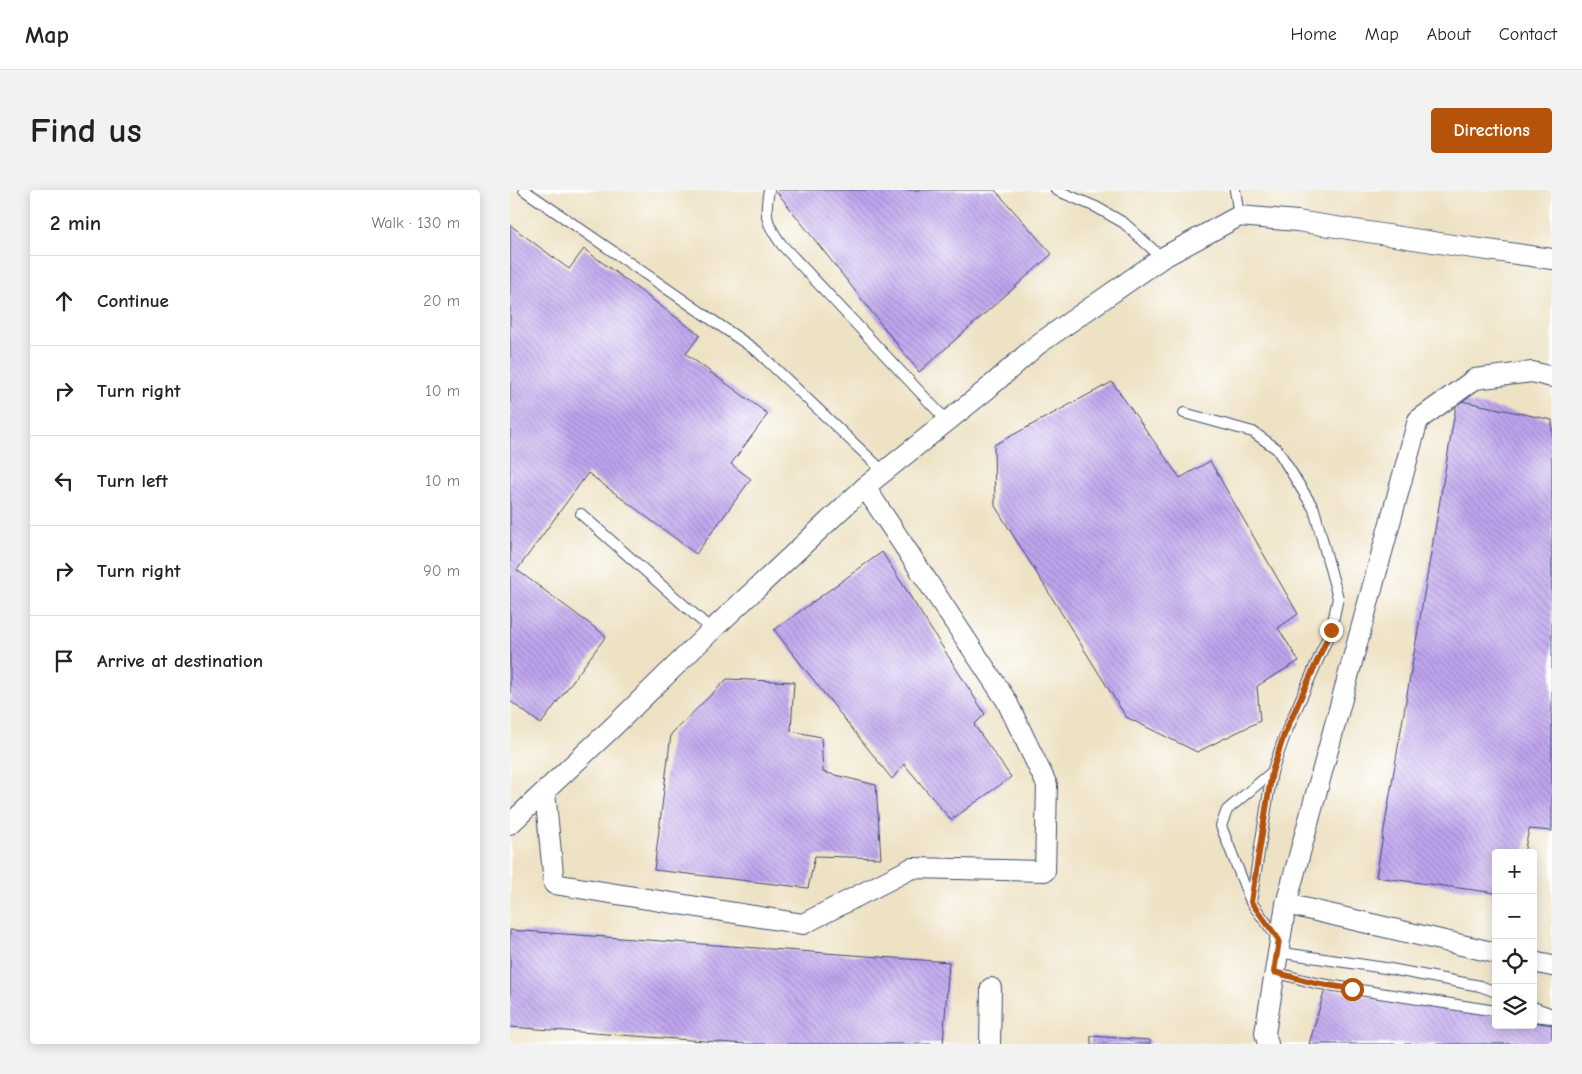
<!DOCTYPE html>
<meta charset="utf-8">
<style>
:root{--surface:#fff;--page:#f2f2f2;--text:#222;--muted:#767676;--line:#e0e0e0;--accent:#b45309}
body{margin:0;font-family:"Comic Neue",sans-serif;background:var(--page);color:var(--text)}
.controls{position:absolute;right:15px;bottom:15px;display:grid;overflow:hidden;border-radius:5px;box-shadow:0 2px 12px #0003}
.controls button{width:45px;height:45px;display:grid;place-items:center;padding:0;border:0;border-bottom:1px solid var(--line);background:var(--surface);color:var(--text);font:25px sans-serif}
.stop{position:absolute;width:15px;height:15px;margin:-11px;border:4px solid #b45309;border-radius:50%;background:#fff}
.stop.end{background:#b45309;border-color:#fff;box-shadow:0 1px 5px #0008}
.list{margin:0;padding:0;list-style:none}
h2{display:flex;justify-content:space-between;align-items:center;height:65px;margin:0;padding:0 20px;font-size:21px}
h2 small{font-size:16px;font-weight:400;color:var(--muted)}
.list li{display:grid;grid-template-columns:32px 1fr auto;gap:15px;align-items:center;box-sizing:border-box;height:90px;padding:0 20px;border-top:1px solid var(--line)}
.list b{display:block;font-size:19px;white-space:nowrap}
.list em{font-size:16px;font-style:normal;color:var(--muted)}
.icon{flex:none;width:28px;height:28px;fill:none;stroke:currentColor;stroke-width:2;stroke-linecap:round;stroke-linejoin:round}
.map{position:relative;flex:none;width:1042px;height:854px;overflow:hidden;border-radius:5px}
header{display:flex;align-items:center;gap:30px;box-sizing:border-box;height:70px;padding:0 25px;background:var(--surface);border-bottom:1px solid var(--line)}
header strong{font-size:24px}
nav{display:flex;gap:28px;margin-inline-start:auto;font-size:18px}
.intro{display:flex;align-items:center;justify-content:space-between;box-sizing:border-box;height:120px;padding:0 30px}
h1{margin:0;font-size:35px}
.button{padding:12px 22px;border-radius:5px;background:var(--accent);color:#fff;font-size:18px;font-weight:700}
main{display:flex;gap:30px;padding:0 30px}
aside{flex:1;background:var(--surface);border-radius:5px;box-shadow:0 2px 12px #0003}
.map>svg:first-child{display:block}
</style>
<header>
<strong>Map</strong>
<nav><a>Home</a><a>Map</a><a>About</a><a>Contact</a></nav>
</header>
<div class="intro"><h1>Find us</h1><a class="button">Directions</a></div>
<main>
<aside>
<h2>2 min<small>Walk · 130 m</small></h2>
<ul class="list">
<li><svg class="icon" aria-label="ahead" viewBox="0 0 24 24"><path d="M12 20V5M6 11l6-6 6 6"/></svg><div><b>Continue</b></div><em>20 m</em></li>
<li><svg class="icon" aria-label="right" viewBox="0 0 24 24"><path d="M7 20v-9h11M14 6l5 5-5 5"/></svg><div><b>Turn right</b></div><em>10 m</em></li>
<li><svg class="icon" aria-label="left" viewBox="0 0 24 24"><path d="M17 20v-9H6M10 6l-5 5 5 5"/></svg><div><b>Turn left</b></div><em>10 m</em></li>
<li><svg class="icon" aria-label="right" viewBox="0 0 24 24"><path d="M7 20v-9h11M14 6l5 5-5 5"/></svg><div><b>Turn right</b></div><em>90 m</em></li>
<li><svg class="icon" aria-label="arrive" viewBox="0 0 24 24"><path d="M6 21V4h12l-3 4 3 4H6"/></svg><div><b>Arrive at destination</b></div></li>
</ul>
</aside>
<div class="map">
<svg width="1042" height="854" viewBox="0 0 1042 854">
<defs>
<pattern id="building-back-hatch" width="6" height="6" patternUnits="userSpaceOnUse" patternTransform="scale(1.25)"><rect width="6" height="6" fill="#bfa4ed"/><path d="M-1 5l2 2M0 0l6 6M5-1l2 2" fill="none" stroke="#9a86c3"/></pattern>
</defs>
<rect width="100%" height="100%" fill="#fff"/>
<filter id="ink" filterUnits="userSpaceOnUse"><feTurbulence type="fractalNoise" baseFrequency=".02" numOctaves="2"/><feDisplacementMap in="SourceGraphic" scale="10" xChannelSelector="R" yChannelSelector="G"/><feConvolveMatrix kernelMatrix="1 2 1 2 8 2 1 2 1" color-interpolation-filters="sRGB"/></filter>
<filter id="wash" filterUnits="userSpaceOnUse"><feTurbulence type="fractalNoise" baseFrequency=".0096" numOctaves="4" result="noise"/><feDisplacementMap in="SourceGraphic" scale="20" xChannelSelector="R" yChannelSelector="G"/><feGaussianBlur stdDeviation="1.12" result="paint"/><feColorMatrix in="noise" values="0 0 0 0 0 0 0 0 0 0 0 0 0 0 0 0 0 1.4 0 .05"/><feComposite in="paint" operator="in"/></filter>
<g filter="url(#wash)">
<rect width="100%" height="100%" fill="#eee2c4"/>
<g id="blocks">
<g fill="url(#building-back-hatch)">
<polygon points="268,0 485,0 542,64 409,182 267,2"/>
<polygon points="0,35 59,79 74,59 190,145 176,164 258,224 221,274 241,289 186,364 78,283 7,380 96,446 31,534 0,511"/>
<polygon points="602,192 670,288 700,271 788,424 768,438 789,471 747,496 750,531 687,562 616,527 485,316 484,255"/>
<polygon points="947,210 1042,230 1042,641 1019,639 1014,663 986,663 986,703 866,687"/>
<polygon points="372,362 475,524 464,535 501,587 441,630 394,574 382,589 264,440"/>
<polygon points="217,489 284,492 281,541 311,547 313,582 366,595 371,668 305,666 298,698 144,680 161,544"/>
<polygon points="0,740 439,772 433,854 236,854 0,837"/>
<polygon points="815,799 986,826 986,835 1023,835 1023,832 1042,835 1042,854 799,854"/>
<polygon points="581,846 640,850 640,854 581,854"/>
</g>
</g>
</g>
<g filter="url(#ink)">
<use href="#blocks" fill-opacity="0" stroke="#3b4a6d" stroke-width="1"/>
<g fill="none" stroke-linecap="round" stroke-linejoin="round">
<g stroke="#3b4a6d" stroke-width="12">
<g id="service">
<polyline points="14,0 247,161 374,282"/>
<path d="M259,0C254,27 256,33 272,55L437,231"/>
<polyline points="546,0 586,17 614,33 652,68"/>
<polyline points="725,0 729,26"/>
<polyline points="674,223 743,242 767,259 804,319 828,408 821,440 775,545 762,582 717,620 711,636 741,712 769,750"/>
<polyline points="71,324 202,440"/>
<polyline points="741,712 762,582"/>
<polyline points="767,762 875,778 970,796 986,802"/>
<polyline points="764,782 805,793 986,821"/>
<polyline points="1023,817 1042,824"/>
<polyline points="1023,826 1042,828"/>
</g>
</g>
<g stroke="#3b4a6d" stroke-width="22">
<g id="minor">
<polyline points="35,602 44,694 293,734 402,678 535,681 537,595 496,510 355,297"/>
<polyline points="0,634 103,537 202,440 355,297 475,201 527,155 652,68 729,26 787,31 949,56 1042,69"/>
<polyline points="776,714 986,763"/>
<polyline points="1023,772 1042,776"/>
<polyline points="480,854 481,798"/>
<polyline points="758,854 755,843 776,714 908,230 965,189 1022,182 1042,187"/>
</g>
</g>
<use href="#service" stroke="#fff" stroke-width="10"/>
<use href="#minor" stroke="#fff" stroke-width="20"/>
</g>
</g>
<g fill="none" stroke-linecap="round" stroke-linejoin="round" filter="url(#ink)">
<polyline stroke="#b45309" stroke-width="6" points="821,440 774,545 762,582 741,712 769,750 764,782 805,793 842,799"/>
</g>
</svg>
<div class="controls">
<button>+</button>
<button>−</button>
<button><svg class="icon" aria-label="locate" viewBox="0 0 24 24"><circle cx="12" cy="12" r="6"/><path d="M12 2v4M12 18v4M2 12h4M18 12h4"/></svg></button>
<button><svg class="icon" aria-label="layers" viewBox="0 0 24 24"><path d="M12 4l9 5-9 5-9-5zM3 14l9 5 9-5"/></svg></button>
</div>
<div class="stop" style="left:842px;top:799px"></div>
<div class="stop end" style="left:821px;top:440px"></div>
</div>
</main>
